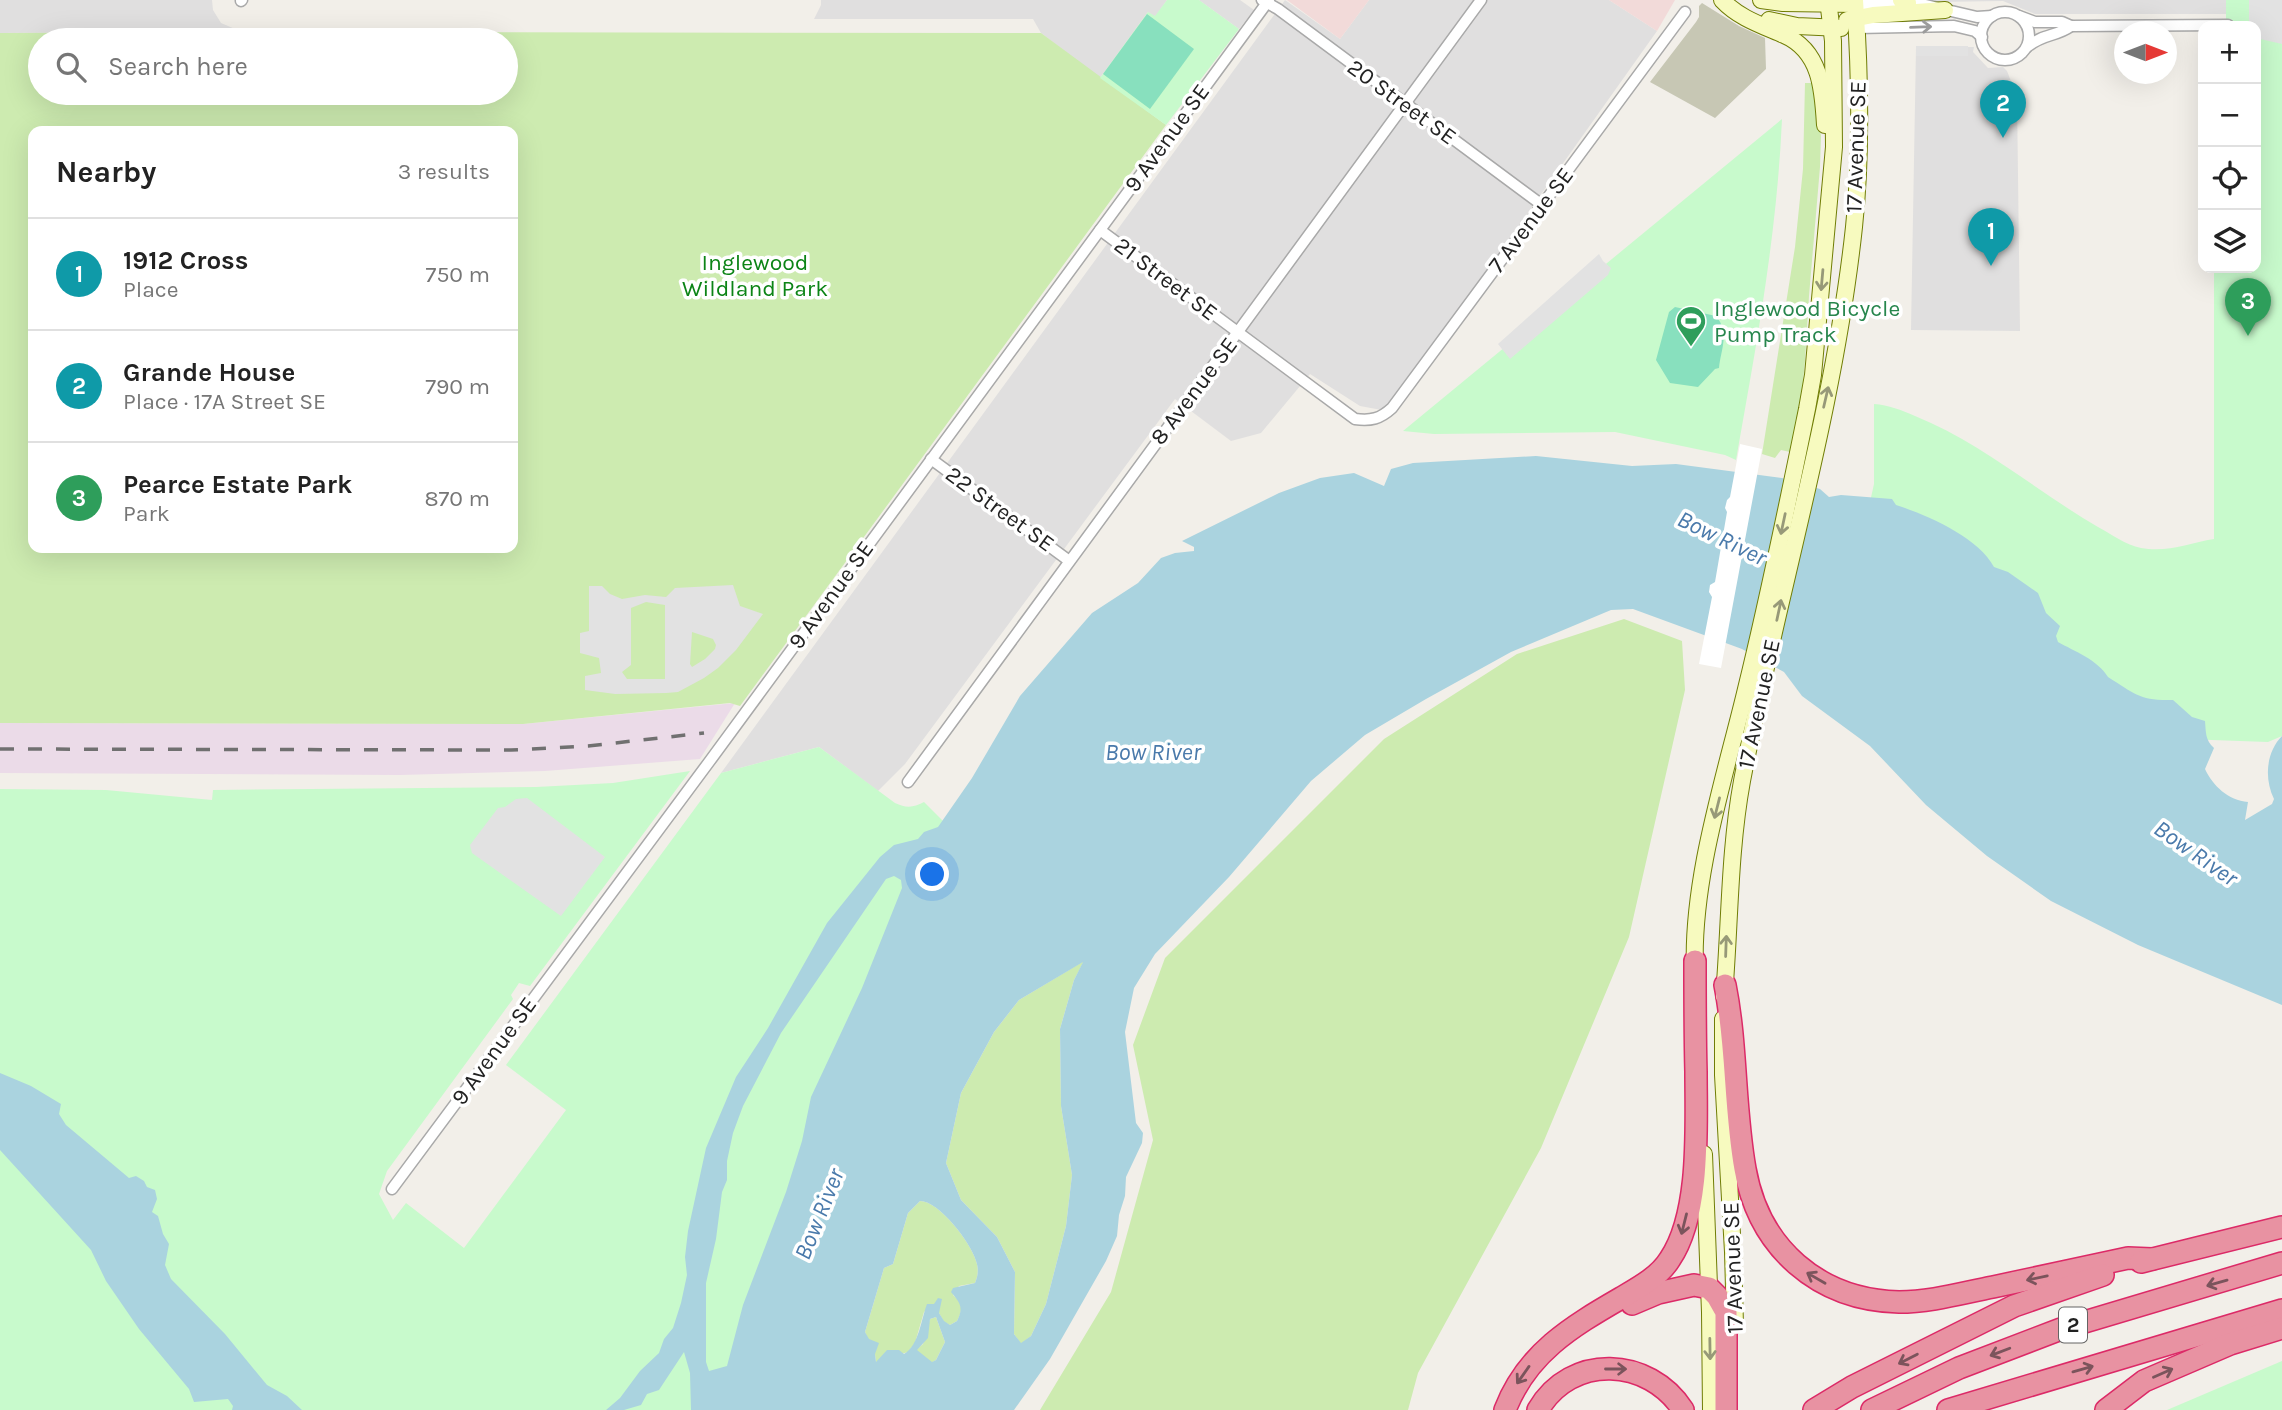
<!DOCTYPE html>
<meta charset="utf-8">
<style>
:root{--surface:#fff;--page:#f2f2f2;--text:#222;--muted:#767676;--line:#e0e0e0;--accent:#2563eb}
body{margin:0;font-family:Karla,sans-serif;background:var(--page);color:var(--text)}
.controls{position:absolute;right:21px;top:21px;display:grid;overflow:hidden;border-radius:14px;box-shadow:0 7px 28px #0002}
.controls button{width:63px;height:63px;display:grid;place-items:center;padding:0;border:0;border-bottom:2px solid var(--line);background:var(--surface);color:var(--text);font:35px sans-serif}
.compass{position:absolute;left:2114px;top:21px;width:63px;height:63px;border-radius:50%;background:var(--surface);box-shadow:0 7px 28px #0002;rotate:90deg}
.you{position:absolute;left:933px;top:875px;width:24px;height:24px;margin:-18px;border:5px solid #fff;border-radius:50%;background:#1a73e8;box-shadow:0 0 0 10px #1a73e833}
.badge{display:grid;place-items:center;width:46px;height:46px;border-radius:50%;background:var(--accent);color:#fff;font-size:23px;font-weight:700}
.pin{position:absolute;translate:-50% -58px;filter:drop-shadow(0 2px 4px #0008)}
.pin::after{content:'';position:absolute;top:37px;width:24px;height:21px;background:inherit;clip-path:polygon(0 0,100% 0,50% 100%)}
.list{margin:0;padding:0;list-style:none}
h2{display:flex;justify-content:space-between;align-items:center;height:91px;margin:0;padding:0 28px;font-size:30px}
h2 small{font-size:23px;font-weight:400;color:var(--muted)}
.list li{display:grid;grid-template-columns:46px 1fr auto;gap:21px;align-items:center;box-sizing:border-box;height:112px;padding:0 28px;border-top:2px solid var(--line)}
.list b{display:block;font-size:26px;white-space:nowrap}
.list p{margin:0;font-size:23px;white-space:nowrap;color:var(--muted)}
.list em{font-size:23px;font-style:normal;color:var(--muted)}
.icon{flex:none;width:38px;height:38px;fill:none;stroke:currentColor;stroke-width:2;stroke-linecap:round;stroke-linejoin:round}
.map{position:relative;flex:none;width:2282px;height:1410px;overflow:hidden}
.search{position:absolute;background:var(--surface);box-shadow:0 7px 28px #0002;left:28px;top:28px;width:490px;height:77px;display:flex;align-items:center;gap:18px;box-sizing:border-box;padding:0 24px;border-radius:38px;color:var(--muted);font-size:26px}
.panel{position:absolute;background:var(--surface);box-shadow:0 7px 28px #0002;left:28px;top:126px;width:490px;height:427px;border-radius:14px}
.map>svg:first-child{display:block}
</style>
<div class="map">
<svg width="2282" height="1410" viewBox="0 0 2282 1410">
<rect width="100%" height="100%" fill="#f2efe9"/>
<g fill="#e0dfdf">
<polygon points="0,0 212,0 213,10 221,23 242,32 0,33"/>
<polygon points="821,0 1167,0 1155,17 1148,12 1100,78 1041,33 1033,19 814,19 821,5"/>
<polygon points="1199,0 1240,0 1254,10 1239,29"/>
<polygon points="1285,0 1340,39 1369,0 1609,0 1657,31 1387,411 1360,406 1310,374 1261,433 1231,441 1175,399 905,764 878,791 819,747 721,773"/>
<polygon points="1935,0 2226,0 2226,14 2035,14 2003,1 1934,2"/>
<polygon points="1916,47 1974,47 1973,52 1988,68 2003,67 2007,71 2017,97 2020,331 1911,330"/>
</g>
<g fill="#f2dad9">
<polygon points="1287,0 1369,0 1340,39"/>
<polygon points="1609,0 1675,0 1657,31"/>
</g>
<polygon fill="#ebdbe8" points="735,703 700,759 545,771 400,775 0,773 0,723 523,724"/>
<polygon fill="#c7c7b4" points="1702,3 1739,26 1765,38 1766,69 1715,118 1650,82 1696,22 1699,17 1699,6"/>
<g fill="#cdebb0" fill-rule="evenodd">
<path d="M289,32L1041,33L1166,125L740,706L730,703L523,724L0,723V33ZM40,40H506V93H40ZM33,131H513V548H33Z"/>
<polygon points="1805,83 1814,83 1821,136 1820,167 1809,296 1805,361 1802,392 1790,452 1781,450 1775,458 1762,454 1795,247 1803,169"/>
<polygon points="1624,619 1682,641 1685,690 1629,937 1541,1148 1418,1373 1408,1410 1040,1410 1111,1292 1153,1140 1133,1045 1165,958 1384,739 1517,654"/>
<polygon points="1084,961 1074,980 1060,1029 1061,1106 1072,1175 1066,1226 1046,1304 1031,1336 1021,1344 1014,1334 1015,1272 997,1237 961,1200 946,1163 961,1093 994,1032 1019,1000"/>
<path d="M920,1201C939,1201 971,1243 976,1261C979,1269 978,1276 975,1283L959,1286L953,1295C963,1303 963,1310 957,1321L950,1325L944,1322L934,1304L924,1312L915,1343L908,1352L876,1362L875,1354L865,1332L884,1268L893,1264L908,1213Z"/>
<polygon points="936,1317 945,1342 936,1360 931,1363 916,1350 923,1344 930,1319"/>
</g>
<g fill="#c8facc">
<polygon points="1167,0 1199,0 1239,29 1166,125 1100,78 1148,12 1155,16"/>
<path d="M2226,0H2282V736L2268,742L2156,738L1866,520L1874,484V404C1889,405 1901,410 1915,416C1982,443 2036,491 2098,527C2111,534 2126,545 2141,548C2167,553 2189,543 2214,539V268H2256V26H2226Z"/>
<path d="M1782,119C1777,235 1756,347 1736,460L1725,455L1615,432L1434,434L1403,431Z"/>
<path d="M819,747L895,803C906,808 913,808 924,802L947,825L740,1410H0V789L106,790L212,800L213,790L536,787L613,783L690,771L530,986L519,983L511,995L513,999L387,1171L379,1194L393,1220L406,1203L464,1248L566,1110L506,1065L721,773Z"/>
<polygon points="2282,1361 2282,1410 2167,1410"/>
</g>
<g fill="#88e0be">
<polygon points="1147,14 1194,49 1150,109 1103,74"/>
<path d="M1675,307L1716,316C1730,333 1721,349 1719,368L1715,369L1698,387L1670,383L1656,360L1669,312Z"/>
</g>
<g fill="#e2e2e2" fill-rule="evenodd">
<polygon points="2249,0 2282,0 2282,44 2256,38 2256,26 2249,26"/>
<rect x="1916" y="46" width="52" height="10"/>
<polygon points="1599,254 1603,261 1611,268 1608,275 1510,359 1498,344"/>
<path d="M733,585L740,606L763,614L736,650L718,668L704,678L678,692L666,693L615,694L585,690V676L601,673L599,658L580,653V633L589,631V586H602L610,594L622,599L645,595L666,597L675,588ZM646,602L665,605V679H627L622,672L631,665V608ZM692,632L713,639L716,645L715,649L705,659L692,667L690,664Z"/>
<polygon points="527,798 605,857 561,916 472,853 470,845 498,808 505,807 516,799"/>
</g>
<g fill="#aad3df" fill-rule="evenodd">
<path d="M1536,456L1632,466L1676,464L1782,478L1820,489L1829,497L1841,495L1892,499L1896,505C1927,515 1978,537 1994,567L2008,572L2038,593L2046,613L2060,626L2056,636L2058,642C2074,651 2098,660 2108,677C2135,694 2140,701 2173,700L2192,717L2205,721C2206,732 2205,740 2214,748L2205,769C2213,786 2228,800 2248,802L2245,820L2272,804L2274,799C2264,779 2266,752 2282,736V1005L2138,945L2051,901L1987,856L1926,805L1870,746L1802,696L1784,672L1742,649L1633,609L1611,610L1511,652L1426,699L1365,735L1311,781L1229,877L1155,954L1134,988L1125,1032L1136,1123L1143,1133L1142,1143L1126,1177L1125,1196L1119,1215L1117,1236L1106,1261L1050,1359L1014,1410H691L690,1373L684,1352L659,1390L647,1394L641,1405L624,1410H606L620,1398L640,1371L659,1353L664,1339L673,1328L681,1303L687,1275L685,1257L688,1231L706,1148L736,1077L768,1028L827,923L880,857L894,845L918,839L924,832L938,827L972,778L1020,696L1092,613L1138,583L1161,558L1175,553L1194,551V547L1182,541L1279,493L1320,478L1354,473L1384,486L1391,469L1413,463ZM894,876L901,880L902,888L862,988L811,1097L802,1141L786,1192L743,1305L727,1366L709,1371L706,1362V1283L716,1239L722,1192L727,1180V1161L733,1133L743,1106L781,1033L886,879ZM1083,962L1074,980L1060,1029L1061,1106L1072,1175L1066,1226L1046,1304L1031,1336L1021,1343L1014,1334L1015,1272L997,1237L961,1200L946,1163L961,1093L994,1032L1019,1000ZM920,1201C939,1201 971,1243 976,1261C979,1269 978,1276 975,1283L953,1288L951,1292C960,1303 964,1307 957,1321L950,1325L944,1321L939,1313L942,1299L938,1298L934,1304H927C921,1320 919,1345 904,1354L899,1350H887L876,1362L875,1354L879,1343L869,1339L865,1332L884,1268L893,1264L908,1213ZM936,1317L945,1342L936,1360L932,1362L917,1350L928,1338L930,1319Z"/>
<polygon points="0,1073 31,1086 61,1104 59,1114 66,1125 129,1178 136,1176 144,1181 147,1187 155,1190 157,1199 152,1212 158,1216 163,1234 169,1244 165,1265 171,1279 225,1334 267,1385 287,1396 302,1410 232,1410 233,1406 228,1399 194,1402 189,1389 139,1329 106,1281 91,1250 0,1150"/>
</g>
<polygon fill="#fff" points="1740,444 1762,449 1721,668 1699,664 1712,597 1709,592 1710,585 1715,582 1727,512 1725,508 1727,500 1730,497"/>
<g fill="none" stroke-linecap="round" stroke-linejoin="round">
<g stroke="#a9a9a9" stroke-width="13">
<g id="street">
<polyline points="1262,0 1278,9 1542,205"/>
<polyline points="241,1 242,0"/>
<polyline points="1855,4 1921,4 1977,17 1992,16"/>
<circle cx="2005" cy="36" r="24"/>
<polyline points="2019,16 2035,22 2062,22 2071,26 2228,25"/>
<polyline points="1857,28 1954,26 1975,31 1982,37"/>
<path d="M2027,47C2044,33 2056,37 2071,26"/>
<path d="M1100,230L1355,419C1371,421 1380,419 1392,408L1685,12"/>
<polyline points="931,459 1068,560"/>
<path d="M908,782C1097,520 1289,260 1481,0"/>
<polyline points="392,1189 709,762 1269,0"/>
</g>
</g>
<g stroke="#707d05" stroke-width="18">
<g id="secondary">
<path d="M1722,0C1739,18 1761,25 1784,35C1821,51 1823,90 1825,125"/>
<polyline points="1761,0 1783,3 1855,4"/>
<polyline points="1901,0 1908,3"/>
<polyline points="1769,20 1797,26 1841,28"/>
<polyline points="1847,20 1873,15 1945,10"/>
<path d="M1695,971C1691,880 1725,777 1746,689C1769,596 1788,502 1807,409L1813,375L1834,147L1833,41L1828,0"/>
<path d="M1724,996C1730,924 1729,852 1742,781C1777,596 1834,414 1854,227C1862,152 1860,75 1855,0"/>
<polyline points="1723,1019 1723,1075 1733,1252 1735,1325"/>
<polyline points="1704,1154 1710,1312 1711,1410"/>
</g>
</g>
<g stroke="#dc2a67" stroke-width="24">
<g id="highway">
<path d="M1725,985C1737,1045 1734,1108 1745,1169C1759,1248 1818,1300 1899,1302C1931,1302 1962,1293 1993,1287C2038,1277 2083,1268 2128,1258L2152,1259"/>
<polyline points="2141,1262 2282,1227"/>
<polyline points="1632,1304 1658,1293 1694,1285 1709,1288 1717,1296 1726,1312 1726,1410"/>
<path d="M1505,1410C1527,1353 1571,1327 1621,1298C1638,1288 1659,1277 1670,1259C1701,1213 1696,1126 1696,1072C1695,1035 1695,998 1695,961"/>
<path d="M1538,1410C1571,1353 1649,1357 1683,1410"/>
<polyline points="1814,1410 1852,1387 2014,1306 2103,1275"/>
<polyline points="1872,1410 1959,1368 2061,1329 2282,1263"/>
<polyline points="1948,1410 2282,1310"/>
<polyline points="2106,1410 2144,1381 2230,1344 2282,1328"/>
</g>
</g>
<use href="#street" stroke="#fff" stroke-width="10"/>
<use href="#secondary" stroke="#f7fabf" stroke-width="16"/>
<use href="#highway" stroke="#e892a2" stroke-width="21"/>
<polyline stroke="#707070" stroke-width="3.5" stroke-dasharray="14 14" stroke-linecap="butt" points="0,749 511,750 588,746 704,733"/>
</g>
<defs><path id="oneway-shaft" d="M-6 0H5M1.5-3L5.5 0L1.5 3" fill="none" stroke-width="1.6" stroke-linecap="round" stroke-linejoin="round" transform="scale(1.75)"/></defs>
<use stroke="#9c9c9c" href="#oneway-shaft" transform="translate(1921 27) rotate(-2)"/>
<g stroke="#979978">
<use href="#oneway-shaft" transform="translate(1822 280) rotate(95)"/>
<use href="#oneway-shaft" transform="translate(1826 397) rotate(-77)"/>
<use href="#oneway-shaft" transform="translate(1783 524) rotate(102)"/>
<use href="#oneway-shaft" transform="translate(1779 610) rotate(-78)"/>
<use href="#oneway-shaft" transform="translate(1717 808) rotate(104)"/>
<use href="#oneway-shaft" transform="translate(1726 946) rotate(-88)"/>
<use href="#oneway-shaft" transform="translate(1710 1349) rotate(89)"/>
</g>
<g stroke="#7b545c">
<use href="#oneway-shaft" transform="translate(1684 1224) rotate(104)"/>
<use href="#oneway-shaft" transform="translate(1816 1278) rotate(-150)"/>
<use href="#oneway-shaft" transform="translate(2037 1278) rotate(168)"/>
<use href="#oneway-shaft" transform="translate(2217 1283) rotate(164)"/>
<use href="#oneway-shaft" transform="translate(2000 1352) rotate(159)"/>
<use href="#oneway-shaft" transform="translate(1908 1359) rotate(153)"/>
<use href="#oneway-shaft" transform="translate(1616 1369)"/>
<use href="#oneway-shaft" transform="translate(2083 1369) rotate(-16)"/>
<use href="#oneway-shaft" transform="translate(2163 1373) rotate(-24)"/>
<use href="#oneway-shaft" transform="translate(1523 1375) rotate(125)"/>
</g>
<defs>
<g id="stadium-pin" transform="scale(1.575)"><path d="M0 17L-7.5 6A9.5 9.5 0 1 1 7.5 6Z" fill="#2e9e5b" stroke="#fff"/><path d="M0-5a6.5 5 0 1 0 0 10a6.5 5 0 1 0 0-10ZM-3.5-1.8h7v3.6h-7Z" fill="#fff"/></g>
</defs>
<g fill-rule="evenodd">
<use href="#stadium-pin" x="1691" y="321"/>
</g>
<g text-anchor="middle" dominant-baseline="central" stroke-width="7" stroke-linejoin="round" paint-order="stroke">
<rect fill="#fff" stroke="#646464" stroke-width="2" x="2059" y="1307.5" width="28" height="35" rx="5"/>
<g font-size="21" font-weight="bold" fill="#222">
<text x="2073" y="1325">2</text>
</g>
<g font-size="23" fill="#222" stroke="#fff">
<text transform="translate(1402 102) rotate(36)">20 Street SE</text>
<text transform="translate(1167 138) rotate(-54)">9 Avenue SE</text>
<text transform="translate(1856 147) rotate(-88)">17 Avenue SE</text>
<text transform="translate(1531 220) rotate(-53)">7 Avenue SE</text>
<text transform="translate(1166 279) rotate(37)">21 Street SE</text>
<text transform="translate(1194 391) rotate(-53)">8 Avenue SE</text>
<text transform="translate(1000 509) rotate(36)">22 Street SE</text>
<text transform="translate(831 595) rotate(-54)">9 Avenue SE</text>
<text transform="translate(1759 704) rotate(-78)">17 Avenue SE</text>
<text transform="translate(494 1051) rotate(-54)">9 Avenue SE</text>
<text transform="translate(1733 1268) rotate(-92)">17 Avenue SE</text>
</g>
<g font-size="23" fill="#0c8416" stroke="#fff">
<text x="755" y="262">Inglewood<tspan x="755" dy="26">Wildland Park</tspan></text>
</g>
<g font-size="23" fill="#27864d" stroke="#fff" text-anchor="start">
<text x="1714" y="308">Inglewood Bicycle<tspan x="1714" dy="26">Pump Track</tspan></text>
</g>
<g font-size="24" font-style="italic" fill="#4a7aab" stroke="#fff">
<text transform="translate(1722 538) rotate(26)">Bow River</text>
<text x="1153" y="752">Bow River</text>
<text transform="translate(2196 853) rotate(35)">Bow River</text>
<text transform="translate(819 1214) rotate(-68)">Bow River</text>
</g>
</g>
</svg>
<div class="controls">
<button>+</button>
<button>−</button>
<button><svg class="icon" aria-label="locate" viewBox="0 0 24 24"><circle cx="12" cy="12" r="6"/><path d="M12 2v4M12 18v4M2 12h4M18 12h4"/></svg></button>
<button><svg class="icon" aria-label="layers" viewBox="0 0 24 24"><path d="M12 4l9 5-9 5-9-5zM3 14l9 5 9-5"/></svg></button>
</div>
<svg class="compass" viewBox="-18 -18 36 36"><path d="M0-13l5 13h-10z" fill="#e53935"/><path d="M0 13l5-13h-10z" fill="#767676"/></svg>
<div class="you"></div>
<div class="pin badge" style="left:1991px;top:266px;background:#0f9aa8">1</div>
<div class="pin badge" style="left:2003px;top:138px;background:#0f9aa8">2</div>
<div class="pin badge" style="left:2248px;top:336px;background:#2e9e5b">3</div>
<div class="search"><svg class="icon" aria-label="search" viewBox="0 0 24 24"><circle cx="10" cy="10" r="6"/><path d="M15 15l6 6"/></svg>Search here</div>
<section class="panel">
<h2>Nearby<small>3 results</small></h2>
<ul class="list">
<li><span class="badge" style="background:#0f9aa8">1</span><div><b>1912 Cross</b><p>Place</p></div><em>750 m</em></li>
<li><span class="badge" style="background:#0f9aa8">2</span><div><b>Grande House</b><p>Place · 17A Street SE</p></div><em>790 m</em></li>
<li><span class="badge" style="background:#2e9e5b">3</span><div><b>Pearce Estate Park</b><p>Park</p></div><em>870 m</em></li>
</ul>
</section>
</div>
